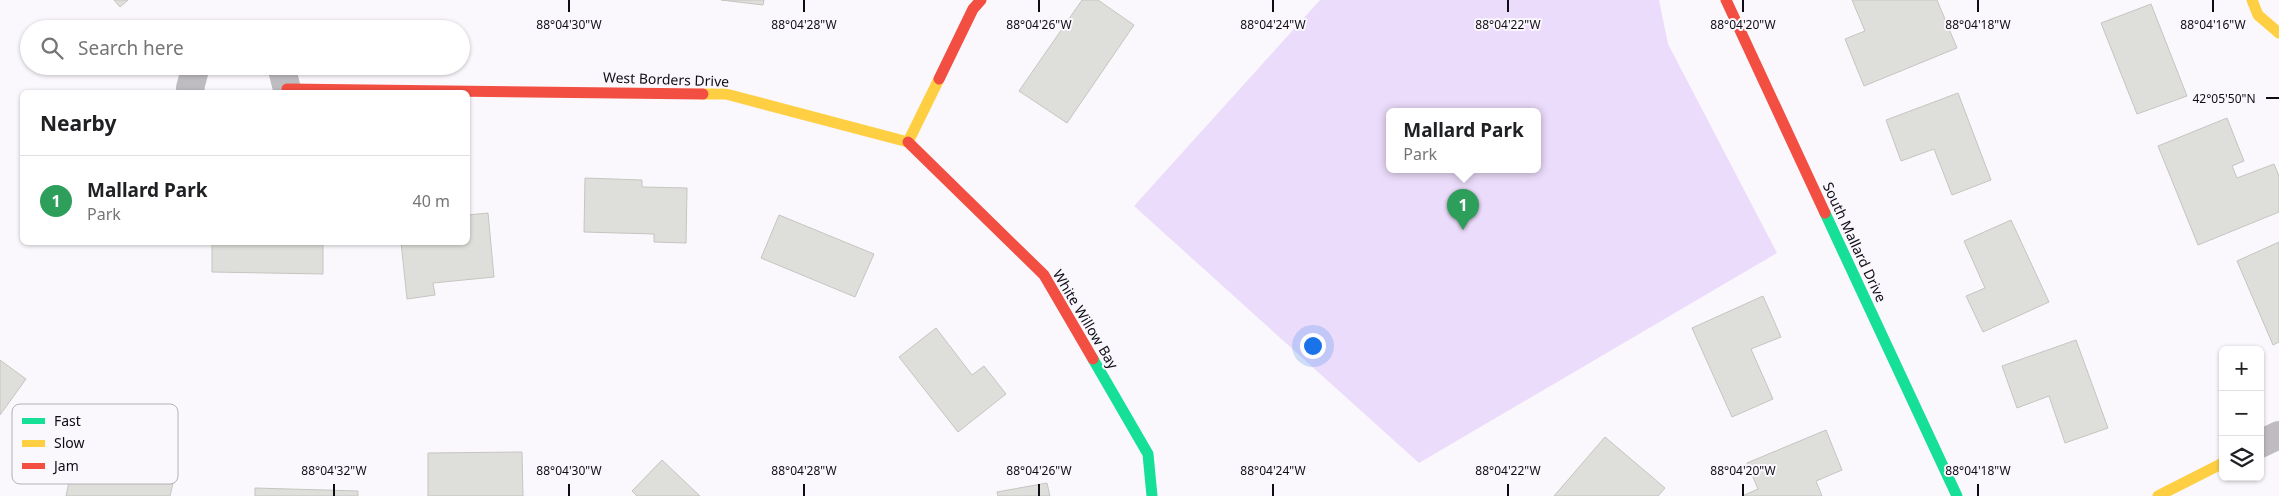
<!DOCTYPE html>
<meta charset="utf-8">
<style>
:root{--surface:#fff;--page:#f2f2f2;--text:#202124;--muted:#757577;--line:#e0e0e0;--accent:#625f66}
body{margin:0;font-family:"Noto Sans",sans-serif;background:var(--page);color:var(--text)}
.controls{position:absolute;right:15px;bottom:15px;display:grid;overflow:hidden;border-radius:8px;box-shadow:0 1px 4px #0004}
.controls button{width:45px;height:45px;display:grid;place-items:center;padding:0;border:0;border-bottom:1px solid var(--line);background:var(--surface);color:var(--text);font:25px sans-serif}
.you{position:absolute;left:1312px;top:345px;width:18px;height:18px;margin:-12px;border:4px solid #fff;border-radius:50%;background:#1a73e8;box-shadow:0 0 0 8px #1a73e833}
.badge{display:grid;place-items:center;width:32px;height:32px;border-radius:50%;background:var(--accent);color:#fff;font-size:16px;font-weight:700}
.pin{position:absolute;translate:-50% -41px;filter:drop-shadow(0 1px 2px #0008)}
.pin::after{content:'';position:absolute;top:26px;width:18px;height:15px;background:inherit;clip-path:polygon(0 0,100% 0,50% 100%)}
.popup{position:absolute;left:1386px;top:108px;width:155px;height:65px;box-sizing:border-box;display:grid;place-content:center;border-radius:8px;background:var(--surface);filter:drop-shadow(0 1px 4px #0005);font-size:16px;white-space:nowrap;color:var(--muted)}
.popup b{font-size:19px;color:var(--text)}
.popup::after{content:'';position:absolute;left:50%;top:100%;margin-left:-10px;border:10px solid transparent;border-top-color:var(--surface)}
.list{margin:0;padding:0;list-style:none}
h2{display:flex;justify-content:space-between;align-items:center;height:65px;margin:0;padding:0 20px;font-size:21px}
h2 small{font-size:16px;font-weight:400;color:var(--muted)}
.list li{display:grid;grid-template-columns:32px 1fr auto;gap:15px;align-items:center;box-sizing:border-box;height:90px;padding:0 20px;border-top:1px solid var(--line)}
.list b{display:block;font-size:19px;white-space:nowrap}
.list p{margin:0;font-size:16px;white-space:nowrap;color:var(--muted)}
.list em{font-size:16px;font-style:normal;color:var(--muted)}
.icon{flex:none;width:28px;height:28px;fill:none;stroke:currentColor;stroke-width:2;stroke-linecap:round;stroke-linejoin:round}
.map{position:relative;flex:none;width:2279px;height:496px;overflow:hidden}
.search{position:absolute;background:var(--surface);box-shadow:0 1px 4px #0004;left:20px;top:20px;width:450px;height:55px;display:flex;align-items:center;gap:12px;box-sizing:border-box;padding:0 18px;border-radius:28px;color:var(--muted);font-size:19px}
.panel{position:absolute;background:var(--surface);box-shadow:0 1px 4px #0004;left:20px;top:90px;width:450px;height:155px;border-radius:8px}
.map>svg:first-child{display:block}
</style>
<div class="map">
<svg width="2279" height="496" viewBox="0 0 2279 496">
<rect width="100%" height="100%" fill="#faf8fc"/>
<path fill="#ecdcfb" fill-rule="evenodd" d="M1320,0H1659L1668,44L1777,253L1419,463L1134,206ZM1389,111H1537V169H1389Z"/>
<g fill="#dededa" stroke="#c5c5c1">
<polygon points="114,0 128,0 120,7"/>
<polygon points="721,0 764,0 763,5"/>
<polygon points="1082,0 1098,0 1134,25 1067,123 1019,91"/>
<polygon points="1852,0 1937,0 1957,48 1864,86 1845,39 1865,31"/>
<polygon points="2151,4 2187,96 2137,114 2101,23"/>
<polygon points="1958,93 1991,180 1952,195 1934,149 1901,161 1886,120"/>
<polygon points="2227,118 2244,161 2232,166 2237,178 2274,164 2279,176 2279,212 2198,245 2158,146"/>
<polygon points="585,178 642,180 642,187 687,188 686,243 654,242 654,234 584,232"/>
<polygon points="488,213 494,277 433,283 435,295 407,299 401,242 468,242 468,215"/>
<polygon points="779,215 874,254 855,297 761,258"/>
<polygon points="2011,220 2049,302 1983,332 1966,296 1985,288 1964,241"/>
<polygon points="212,242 323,242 323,274 212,272"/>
<polygon points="2279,242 2279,342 2273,345 2237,261"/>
<polygon points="1763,296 1781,337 1751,349 1773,399 1732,417 1692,328"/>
<polygon points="936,328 972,375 984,366 1006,394 958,432 899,357"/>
<polygon points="2076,340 2108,428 2065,443 2049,396 2017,408 2002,366"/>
<polygon points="0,360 26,379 0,415"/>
<polygon points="1826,430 1842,470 1816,481 1822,496 1742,496 1758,489 1747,463"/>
<polygon points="1605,437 1665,488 1658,496 1554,496"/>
<polygon points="101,449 125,454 121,471 173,483 170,496 66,496 74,459 98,464"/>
<polygon points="522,452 523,496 428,496 428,453"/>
<polygon points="662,460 700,496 637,496 632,491"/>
<polygon points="1047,483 1050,496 998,496 997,492"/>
<polygon points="255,488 358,491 358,496 255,496"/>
</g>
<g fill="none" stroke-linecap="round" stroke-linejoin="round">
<g stroke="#bebcc0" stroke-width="28">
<polyline points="281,66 287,89"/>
<polyline points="191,92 190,88 196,66"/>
<polyline points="2260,444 2279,435"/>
</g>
<g stroke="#16e098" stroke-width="11">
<polyline points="1825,213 1957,496"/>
<polyline points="1093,359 1148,454 1152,496"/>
</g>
<g stroke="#ffcf43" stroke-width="11">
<polyline points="2252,0 2258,15 2279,33"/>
<polyline points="703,94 726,94 908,142 939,79"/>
<polyline points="2158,496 2223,463"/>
</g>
<g stroke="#f24e42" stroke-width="11">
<polyline points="1726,0 1825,213"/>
<polyline points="939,79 973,9 981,0"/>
<polyline points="287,92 287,89 703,94"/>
<polyline points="908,142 1044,275 1093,359"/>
</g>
</g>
<path fill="none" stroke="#100c15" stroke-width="2" d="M569,0V12M804,0V12M1039,0V12M1273,0V12M1508,0V12M1743,0V12M1978,0V12M2213,0V12M2266,98H2279M334,484V496M569,484V496M804,484V496M1039,484V496M1273,484V496M1508,484V496M1743,484V496M1978,484V496"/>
<g text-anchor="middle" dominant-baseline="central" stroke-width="4" stroke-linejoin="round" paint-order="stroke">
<g font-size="14" fill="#100c15" stroke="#faf7fd">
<text transform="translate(666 79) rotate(2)">West Borders Drive</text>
<text transform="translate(1855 242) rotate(65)">South Mallard Drive</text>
<text transform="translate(1086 319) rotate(59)">White Willow Bay</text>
</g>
</g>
<rect x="12" y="404" width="166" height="80" rx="8" fill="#faf7fd" stroke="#b4b0b7" stroke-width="1"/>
<rect x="22" y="418" width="23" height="6" fill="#16e098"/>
<rect x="22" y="440" width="23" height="7" fill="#ffcf43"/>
<rect x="22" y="463" width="23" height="6" fill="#f24e42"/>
<g font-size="14" fill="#100c15">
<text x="54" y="426">Fast</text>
<text x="54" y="448">Slow</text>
<text x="54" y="471">Jam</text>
</g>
<g font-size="12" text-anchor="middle" fill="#100c15" stroke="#faf7fd" stroke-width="4" stroke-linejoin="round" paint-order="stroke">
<text x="569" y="29">88°04'30"W</text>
<text x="804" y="29">88°04'28"W</text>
<text x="1039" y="29">88°04'26"W</text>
<text x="1273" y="29">88°04'24"W</text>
<text x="1508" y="29">88°04'22"W</text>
<text x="1743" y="29">88°04'20"W</text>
<text x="1978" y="29">88°04'18"W</text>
<text x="2213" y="29">88°04'16"W</text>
<text x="2224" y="103">42°05'50"N</text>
<text x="334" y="475">88°04'32"W</text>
<text x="569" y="475">88°04'30"W</text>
<text x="804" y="475">88°04'28"W</text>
<text x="1039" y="475">88°04'26"W</text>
<text x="1273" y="475">88°04'24"W</text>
<text x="1508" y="475">88°04'22"W</text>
<text x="1743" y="475">88°04'20"W</text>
<text x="1978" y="475">88°04'18"W</text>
</g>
</svg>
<div class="controls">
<button>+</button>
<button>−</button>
<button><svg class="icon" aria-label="layers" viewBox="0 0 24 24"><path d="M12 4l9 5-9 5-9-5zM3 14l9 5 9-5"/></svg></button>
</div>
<div class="you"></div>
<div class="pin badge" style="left:1463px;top:230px;background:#2e9e5b">1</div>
<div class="popup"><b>Mallard Park</b>Park</div>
<div class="search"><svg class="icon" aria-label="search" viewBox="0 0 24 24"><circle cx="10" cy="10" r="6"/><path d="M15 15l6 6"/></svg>Search here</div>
<section class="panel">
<h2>Nearby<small></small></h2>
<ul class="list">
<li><span class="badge" style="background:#2e9e5b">1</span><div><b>Mallard Park</b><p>Park</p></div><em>40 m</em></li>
</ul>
</section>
</div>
